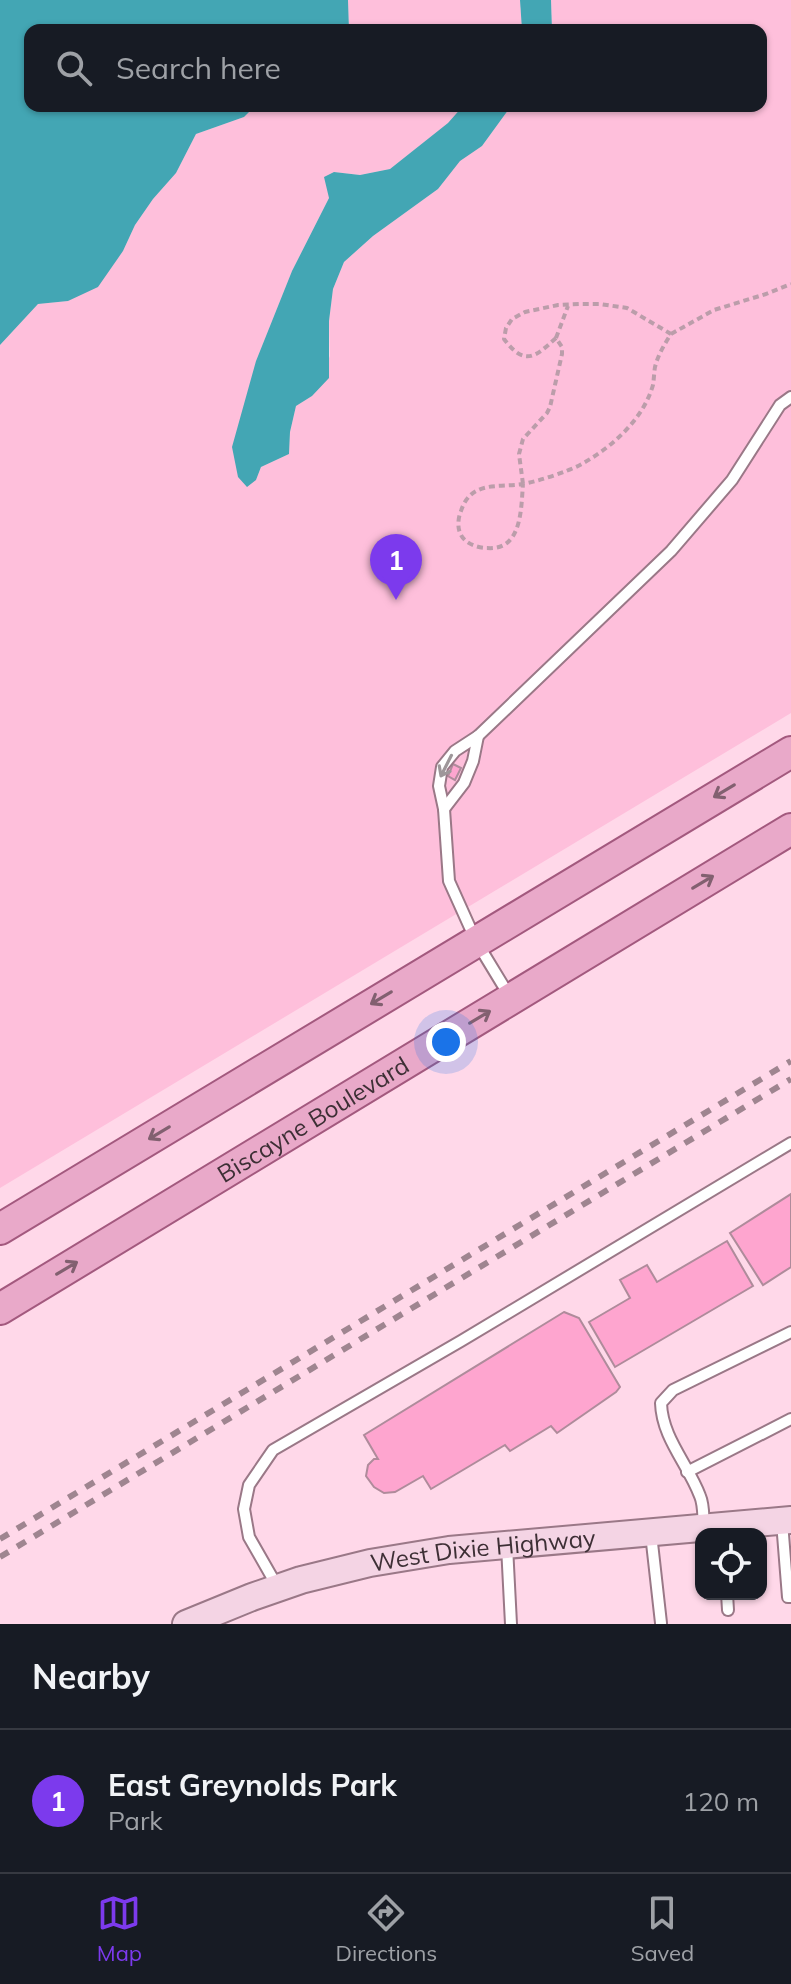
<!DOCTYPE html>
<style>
:root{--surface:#171b24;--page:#242831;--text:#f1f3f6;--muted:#9ea1a6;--line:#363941;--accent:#7c3aed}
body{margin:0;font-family:Mulish,sans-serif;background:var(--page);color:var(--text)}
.controls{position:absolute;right:24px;bottom:24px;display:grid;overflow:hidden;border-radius:16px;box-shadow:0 2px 6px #0004}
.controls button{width:72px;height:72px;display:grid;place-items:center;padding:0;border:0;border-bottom:2px solid var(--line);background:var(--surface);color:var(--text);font:40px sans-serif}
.you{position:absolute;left:446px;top:1042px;width:28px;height:28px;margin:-20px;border:6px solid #fff;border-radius:50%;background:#1a73e8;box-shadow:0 0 0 12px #1a73e833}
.badge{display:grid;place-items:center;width:52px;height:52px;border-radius:50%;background:var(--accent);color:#fff;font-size:26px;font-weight:700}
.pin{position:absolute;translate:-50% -66px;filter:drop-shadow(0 2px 4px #0008)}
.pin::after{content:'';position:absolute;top:42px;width:28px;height:24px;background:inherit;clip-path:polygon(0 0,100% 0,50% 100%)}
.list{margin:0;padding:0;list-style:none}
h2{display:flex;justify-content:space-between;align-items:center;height:104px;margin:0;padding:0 32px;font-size:34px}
h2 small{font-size:26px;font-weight:400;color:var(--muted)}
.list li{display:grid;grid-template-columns:52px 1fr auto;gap:24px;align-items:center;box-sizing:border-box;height:144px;padding:0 32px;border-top:2px solid var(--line)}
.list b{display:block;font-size:30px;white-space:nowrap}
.list p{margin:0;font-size:26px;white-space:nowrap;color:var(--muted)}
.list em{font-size:26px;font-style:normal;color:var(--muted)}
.icon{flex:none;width:44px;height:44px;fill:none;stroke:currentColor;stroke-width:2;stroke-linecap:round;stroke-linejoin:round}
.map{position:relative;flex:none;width:791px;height:1624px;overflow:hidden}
.search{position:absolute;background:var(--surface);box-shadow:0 2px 6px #0004;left:24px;right:24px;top:24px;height:88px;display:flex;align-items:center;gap:20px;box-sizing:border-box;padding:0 28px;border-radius:16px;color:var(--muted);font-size:30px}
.sheet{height:248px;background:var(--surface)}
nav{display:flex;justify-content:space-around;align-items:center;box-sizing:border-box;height:112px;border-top:2px solid var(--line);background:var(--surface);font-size:22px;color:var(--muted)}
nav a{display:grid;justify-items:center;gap:4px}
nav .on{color:var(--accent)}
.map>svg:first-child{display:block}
</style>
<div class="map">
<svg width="791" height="1624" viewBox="0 0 791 1624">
<rect width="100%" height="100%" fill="#ffd8e9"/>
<g fill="#febfdb">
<polygon points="348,0 520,0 522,30 349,30"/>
<polygon points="551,0 791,0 791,713 0,1188 0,345 38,304 68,301 123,251 135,225 153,199 176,173 196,134 244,117 255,106 463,106 449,123 390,169 360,175 334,172 329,198 292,271 256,361 256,480 261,467 289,454 290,432 296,406 312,396 330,356 329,321 333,289 344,262 373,236 438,189 460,160 482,146 511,106 761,106 761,30 552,30"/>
</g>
<g fill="#43a6b4">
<polygon points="0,0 348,0 349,30 30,30 30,106 255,106 244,117 196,134 176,173 153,199 135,225 123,251 98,287 68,301 38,304 0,345"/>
<polygon points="520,0 551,0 552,30 522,30"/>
<polygon points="463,106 511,106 482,146 460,161 438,189 373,236 344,262 333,289 329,321 329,378 312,396 296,406 290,432 289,454 261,467 256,480 247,487 238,477 232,447 256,361 292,271 329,198 324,177 334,172 360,175 390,169 448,123"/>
</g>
<g fill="#fea5cf" stroke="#af8b9b" stroke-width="2">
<polygon points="453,764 461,768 455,780 448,776"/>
<polygon points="791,1194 791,1267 763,1285 730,1233"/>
<polygon points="727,1241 753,1286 615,1367 589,1322 630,1298 620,1280 647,1265 657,1282"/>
<polygon points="564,1312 579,1318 620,1387 616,1392 557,1433 551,1426 510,1451 505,1445 431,1489 423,1476 395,1492 384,1493 374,1487 366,1476 368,1465 374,1459 378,1459 364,1435"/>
</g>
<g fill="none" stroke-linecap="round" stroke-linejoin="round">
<g stroke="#9a7887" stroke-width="14">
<g id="lane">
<polyline points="444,809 464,783 473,761 478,736"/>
<polyline points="510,997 476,941 449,881 444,809 439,786 442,767 455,751 478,736 671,551 732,480 780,405 791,397"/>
<polyline points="687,1472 791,1419"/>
<polyline points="782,1522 788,1597 791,1597"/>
<path d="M704,1527C703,1517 704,1505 700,1496C688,1464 662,1438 661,1403L673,1390L791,1332"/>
<polyline points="651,1534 661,1623"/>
<polyline points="507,1546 511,1624"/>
<polyline points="277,1586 249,1537 244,1509 249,1485 273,1450 461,1341 791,1143"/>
<polyline points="727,1594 728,1610"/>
</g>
</g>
<g stroke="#9a7887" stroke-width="30">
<g id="secondary">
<path id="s1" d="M186,1624L252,1597L301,1580L370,1563L449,1550L791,1520"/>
</g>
</g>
<g stroke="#a3597e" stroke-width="34">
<g id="primary">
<polyline points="0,1229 791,752"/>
<path id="s2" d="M0,1309L791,829"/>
</g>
</g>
<g stroke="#bb9daa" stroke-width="4" stroke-dasharray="6 4" stroke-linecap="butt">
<polyline points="671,334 714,310 766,294 791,284"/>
<polyline points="556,338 568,306"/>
<path d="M523,484L519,454L523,439L547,413L550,407L562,354V347L556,338C535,357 525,367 504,339L506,328L512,319L525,312L558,305L581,304H600L627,308L671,334C664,345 658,355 655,367C654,373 654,379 653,385C643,420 611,448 580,465C566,472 539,481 523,484C498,488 471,480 461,511C458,518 457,528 461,535C465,543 477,548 487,548C522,551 521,509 523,484"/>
</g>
<use href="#lane" stroke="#fff" stroke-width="10"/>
<use href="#secondary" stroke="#f4d4e4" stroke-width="26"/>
<use href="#primary" stroke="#e9a9c9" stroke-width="30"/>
<g stroke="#9f8590" stroke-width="6" stroke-dasharray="10 10" stroke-linecap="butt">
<polyline points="0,1539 791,1061"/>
<polyline points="0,1557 791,1079"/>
</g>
</g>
<defs><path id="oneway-shaft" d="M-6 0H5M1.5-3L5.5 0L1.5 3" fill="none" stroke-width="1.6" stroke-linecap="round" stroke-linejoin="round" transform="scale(2)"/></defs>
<use stroke="#9e979a" href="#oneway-shaft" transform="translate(446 766) rotate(117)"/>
<g stroke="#826070">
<use href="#oneway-shaft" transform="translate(724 791) rotate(149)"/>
<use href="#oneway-shaft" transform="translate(703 882) rotate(-31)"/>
<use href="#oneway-shaft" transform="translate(381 998) rotate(149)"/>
<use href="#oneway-shaft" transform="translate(480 1017) rotate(-31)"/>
<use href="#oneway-shaft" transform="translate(159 1133) rotate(149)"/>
<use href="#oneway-shaft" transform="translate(67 1268) rotate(-31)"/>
</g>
<g text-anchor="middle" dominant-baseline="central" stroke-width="6" stroke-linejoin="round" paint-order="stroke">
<g font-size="24" fill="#3d2f35" stroke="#fdedf3">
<text stroke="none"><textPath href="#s2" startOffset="366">Biscayne Boulevard</textPath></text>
<text stroke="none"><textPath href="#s1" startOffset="308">West Dixie Highway</textPath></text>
</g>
</g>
</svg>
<div class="controls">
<button><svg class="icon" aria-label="locate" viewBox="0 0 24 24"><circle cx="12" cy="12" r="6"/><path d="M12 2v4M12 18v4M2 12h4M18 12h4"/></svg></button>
</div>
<div class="you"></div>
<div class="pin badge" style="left:396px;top:600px">1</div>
<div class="search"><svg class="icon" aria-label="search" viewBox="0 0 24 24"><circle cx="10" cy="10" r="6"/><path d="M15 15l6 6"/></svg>Search here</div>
</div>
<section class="sheet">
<h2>Nearby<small></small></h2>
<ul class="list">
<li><span class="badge">1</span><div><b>East Greynolds Park</b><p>Park</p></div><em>120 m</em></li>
</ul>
</section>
<nav>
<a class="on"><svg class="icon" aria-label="map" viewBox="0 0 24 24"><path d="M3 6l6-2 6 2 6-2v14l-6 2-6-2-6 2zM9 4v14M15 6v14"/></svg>Map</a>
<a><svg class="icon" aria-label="directions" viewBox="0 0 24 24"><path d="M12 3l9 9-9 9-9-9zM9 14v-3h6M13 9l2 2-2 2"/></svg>Directions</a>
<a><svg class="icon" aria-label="saved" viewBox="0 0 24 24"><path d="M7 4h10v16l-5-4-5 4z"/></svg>Saved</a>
</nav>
